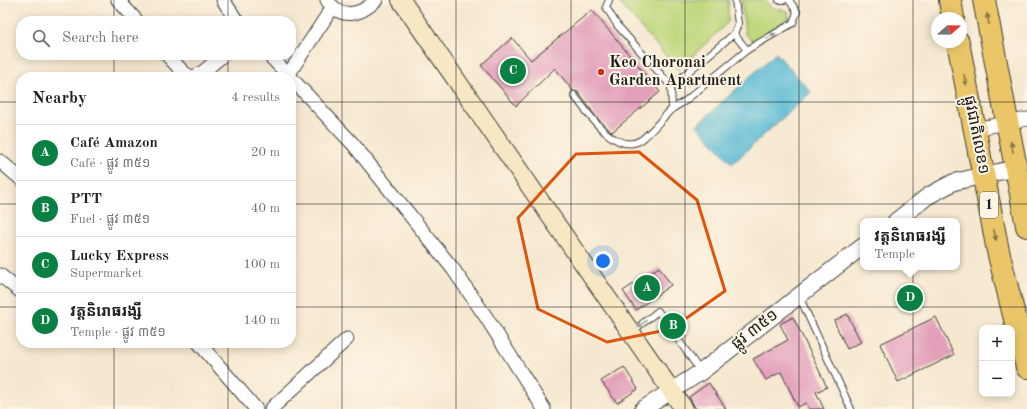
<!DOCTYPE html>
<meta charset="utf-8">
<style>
:root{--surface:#fff;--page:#f6f6f6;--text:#202124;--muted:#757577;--line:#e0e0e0;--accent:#0b8043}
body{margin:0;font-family:"Old Standard TT","Noto Sans Khmer",serif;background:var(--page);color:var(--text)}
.controls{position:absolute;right:12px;bottom:12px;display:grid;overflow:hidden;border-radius:8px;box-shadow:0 2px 10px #0003}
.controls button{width:36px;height:36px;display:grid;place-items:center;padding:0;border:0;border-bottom:1px solid var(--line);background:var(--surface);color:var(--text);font:20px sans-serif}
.compass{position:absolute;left:931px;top:12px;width:36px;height:36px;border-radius:50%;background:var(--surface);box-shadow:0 2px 10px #0003;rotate:70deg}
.you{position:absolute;left:603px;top:261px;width:14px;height:14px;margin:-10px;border:3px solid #fff;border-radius:50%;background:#1a73e8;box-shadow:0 0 0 6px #1a73e833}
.badge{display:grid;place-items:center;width:26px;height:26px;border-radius:50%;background:var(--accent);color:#fff;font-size:13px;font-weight:700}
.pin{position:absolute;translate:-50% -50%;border:2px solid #fff;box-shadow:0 1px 4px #0006}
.popup{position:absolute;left:860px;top:218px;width:100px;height:52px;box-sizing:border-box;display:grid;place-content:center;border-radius:8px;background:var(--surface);filter:drop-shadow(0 1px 3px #0005);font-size:13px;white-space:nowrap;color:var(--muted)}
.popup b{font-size:15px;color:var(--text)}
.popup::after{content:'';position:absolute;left:50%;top:100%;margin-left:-8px;border:8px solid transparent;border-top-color:var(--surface)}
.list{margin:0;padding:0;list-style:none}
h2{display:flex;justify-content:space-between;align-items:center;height:52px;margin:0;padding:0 16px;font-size:17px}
h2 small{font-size:13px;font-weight:400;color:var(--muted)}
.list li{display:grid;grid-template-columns:26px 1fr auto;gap:12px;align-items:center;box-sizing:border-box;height:56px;padding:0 16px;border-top:1px solid var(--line)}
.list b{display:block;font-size:15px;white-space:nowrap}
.list p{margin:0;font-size:13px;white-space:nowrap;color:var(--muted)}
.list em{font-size:13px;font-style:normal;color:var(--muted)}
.icon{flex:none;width:22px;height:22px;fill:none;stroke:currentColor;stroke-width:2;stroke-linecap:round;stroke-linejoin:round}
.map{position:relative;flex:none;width:1027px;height:409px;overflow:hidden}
.search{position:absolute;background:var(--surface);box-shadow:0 2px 10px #0003;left:16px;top:16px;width:280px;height:44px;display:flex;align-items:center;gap:10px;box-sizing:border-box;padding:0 14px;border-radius:16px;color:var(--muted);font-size:15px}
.panel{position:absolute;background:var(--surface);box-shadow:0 2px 10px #0003;left:16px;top:72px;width:280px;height:276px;border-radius:16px}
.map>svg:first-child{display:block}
</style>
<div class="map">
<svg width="1027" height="409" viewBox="0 0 1027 409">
<rect width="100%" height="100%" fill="#fcf5e5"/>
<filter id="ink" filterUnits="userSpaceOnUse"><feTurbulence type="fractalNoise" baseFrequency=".025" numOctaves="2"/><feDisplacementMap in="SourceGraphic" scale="8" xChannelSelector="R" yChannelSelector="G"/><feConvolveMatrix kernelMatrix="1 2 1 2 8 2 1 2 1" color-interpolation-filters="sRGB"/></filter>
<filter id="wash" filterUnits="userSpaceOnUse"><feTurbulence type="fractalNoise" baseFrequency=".012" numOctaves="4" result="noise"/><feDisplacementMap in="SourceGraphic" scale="16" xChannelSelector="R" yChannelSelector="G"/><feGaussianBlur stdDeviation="0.9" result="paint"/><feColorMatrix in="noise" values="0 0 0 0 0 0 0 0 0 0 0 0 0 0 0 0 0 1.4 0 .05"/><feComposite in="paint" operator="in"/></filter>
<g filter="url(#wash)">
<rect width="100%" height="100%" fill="#f6e8d0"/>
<g fill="#bed77b" stroke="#6d7a4c">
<polygon points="617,0 728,0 728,22 678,70"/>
<polygon points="741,0 764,0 772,8 788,11 789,18 752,41 745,34"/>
</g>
<polygon fill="#56b9d5" stroke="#396a78" points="776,53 811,92 732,164 697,125"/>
<g id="blocks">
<g fill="#e3a0bb">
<polygon points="592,10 660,92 612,132 597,118 578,92 573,91 555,68 516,106 481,65 512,38 531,60"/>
<polygon points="659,267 671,285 636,310 623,291"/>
<polygon points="847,314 861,342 847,349 834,321"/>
<polygon points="793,317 827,387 816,392 824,409 809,409 806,403 798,407 781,372 766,380 753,359 788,340 780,324"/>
<polygon points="936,317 954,355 898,382 880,344"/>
<polygon points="624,367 638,389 617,403 601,381"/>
<polygon points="709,383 726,409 696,409 689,397"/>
</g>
</g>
</g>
<g filter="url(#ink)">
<use href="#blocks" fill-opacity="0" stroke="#3d3b37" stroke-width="1"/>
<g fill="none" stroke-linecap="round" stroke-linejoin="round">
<g stroke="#3d3b37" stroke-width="8">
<g id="service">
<polyline points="779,0 784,0"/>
<polyline points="734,34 747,50"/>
<polyline points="671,86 734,34 738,24 735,0"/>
<path d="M574,95C587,112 615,156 641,140C652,132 662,118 672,109L671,86L617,25L606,7L609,0"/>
<polyline points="672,109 685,101 747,50 793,23 797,12 789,0"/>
<polyline points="799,296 851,409"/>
<polyline points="633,331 658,311 701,372"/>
</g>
</g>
<g stroke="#3d3b37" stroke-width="15">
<g id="minor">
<polyline points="118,0 137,21"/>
<polyline points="223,0 237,21"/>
<path d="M327,0C341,20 360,16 376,0"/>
<polyline points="167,55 183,72 191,77"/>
<polyline points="269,55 290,77"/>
<polyline points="288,75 332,8"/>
<polyline points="194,77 203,72 223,55"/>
<polyline points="291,78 353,144 453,269 486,317 544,409"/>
<polyline points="975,129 1027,119"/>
<polyline points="0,161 21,179"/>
<polyline points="0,275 21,292"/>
<polyline points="199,343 256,409"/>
<polyline points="271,409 347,339"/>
</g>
</g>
<g stroke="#3d3b37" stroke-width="18">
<g id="tertiary">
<polyline points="896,221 928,196 954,182 1016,168"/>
<polyline points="643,409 701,372 863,246"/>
</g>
</g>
<g stroke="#3d3b37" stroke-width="20">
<polyline id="secondary" points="401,0 684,409"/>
</g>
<g stroke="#3d3b37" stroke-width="24">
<g id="trunk">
<polyline points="950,0 953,18"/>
<polyline points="984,0 1027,226"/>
<polyline points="958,42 998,251 1027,367"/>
</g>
</g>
<use href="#service" stroke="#fff" stroke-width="6"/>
<use href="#minor" stroke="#fff" stroke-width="13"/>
<use href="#tertiary" stroke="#fff" stroke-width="16"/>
<use href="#secondary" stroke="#f7e8c3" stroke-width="18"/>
<use href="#trunk" stroke="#eac669" stroke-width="22"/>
</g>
<defs><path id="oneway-solid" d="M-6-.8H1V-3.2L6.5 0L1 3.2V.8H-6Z"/></defs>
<g fill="#837142">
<use href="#oneway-solid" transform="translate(988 19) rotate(-101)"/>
<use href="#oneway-solid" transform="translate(965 80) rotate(79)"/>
<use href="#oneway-solid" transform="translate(1012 147) rotate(-101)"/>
<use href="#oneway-solid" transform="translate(995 235) rotate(78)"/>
</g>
<g fill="#999">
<use href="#oneway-solid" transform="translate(771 36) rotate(-30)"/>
<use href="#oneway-solid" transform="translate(642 324) rotate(143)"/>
</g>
</g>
<path fill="none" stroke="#de560d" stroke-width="3" stroke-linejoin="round" d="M639,152L697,200L725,291L671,329L607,342L538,309L518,218L576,154Z"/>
<path fill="none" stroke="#1c1c1c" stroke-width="1" stroke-opacity="0.55" d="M114,0V21M228,0V21M342,0V409M456,0V409M571,0V409M685,0V409M799,0V409M913,0V409M114,55V77M228,55V77M0,102H21M291,102H1027M0,204H21M291,204H1027M0,307H21M291,307H1027M114,343V409M228,343V409"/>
<circle fill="#c8321e" stroke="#fcf5e5" stroke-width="1.5" cx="601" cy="72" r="4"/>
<g text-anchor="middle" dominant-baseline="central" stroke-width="4" stroke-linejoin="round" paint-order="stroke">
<rect fill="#fcf5e5" stroke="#5f5d58" stroke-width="1" x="980" y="192" width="18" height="26" rx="3"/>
<g font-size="15" font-weight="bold" fill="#1c1c1c">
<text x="989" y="205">1</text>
</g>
<g font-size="16" font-weight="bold" fill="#1c1c1c" stroke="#fcf5e5" text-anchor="start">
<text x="609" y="63">Keo Choronai<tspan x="609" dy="18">Garden Apartment</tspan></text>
</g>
<g font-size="16" fill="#1c1c1c" stroke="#fcf5e5">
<text transform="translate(976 135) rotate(79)">ផ្លូវជាតិលេខ១</text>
<text transform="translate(755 330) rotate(-38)">ផ្លូវ ៣៥១</text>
</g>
</g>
</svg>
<div class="controls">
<button>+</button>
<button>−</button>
</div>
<svg class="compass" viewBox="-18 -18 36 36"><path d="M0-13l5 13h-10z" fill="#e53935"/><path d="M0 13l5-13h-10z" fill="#757577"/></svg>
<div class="you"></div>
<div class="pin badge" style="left:647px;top:288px">A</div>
<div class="pin badge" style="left:673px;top:326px">B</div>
<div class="pin badge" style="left:513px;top:71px">C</div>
<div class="pin badge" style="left:910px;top:298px">D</div>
<div class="popup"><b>វត្តនិរោធរង្សី</b>Temple</div>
<div class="search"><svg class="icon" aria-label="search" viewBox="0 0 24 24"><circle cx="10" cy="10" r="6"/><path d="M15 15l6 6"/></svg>Search here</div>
<section class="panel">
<h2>Nearby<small>4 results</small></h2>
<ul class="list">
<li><span class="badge">A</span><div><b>Café Amazon</b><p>Café · ផ្លូវ ៣៥១</p></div><em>20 m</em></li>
<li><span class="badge">B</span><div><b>PTT</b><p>Fuel · ផ្លូវ ៣៥១</p></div><em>40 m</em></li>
<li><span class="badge">C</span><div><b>Lucky Express</b><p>Supermarket</p></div><em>100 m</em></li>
<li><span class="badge">D</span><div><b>វត្តនិរោធរង្សី</b><p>Temple · ផ្លូវ ៣៥១</p></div><em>140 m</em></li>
</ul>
</section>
</div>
